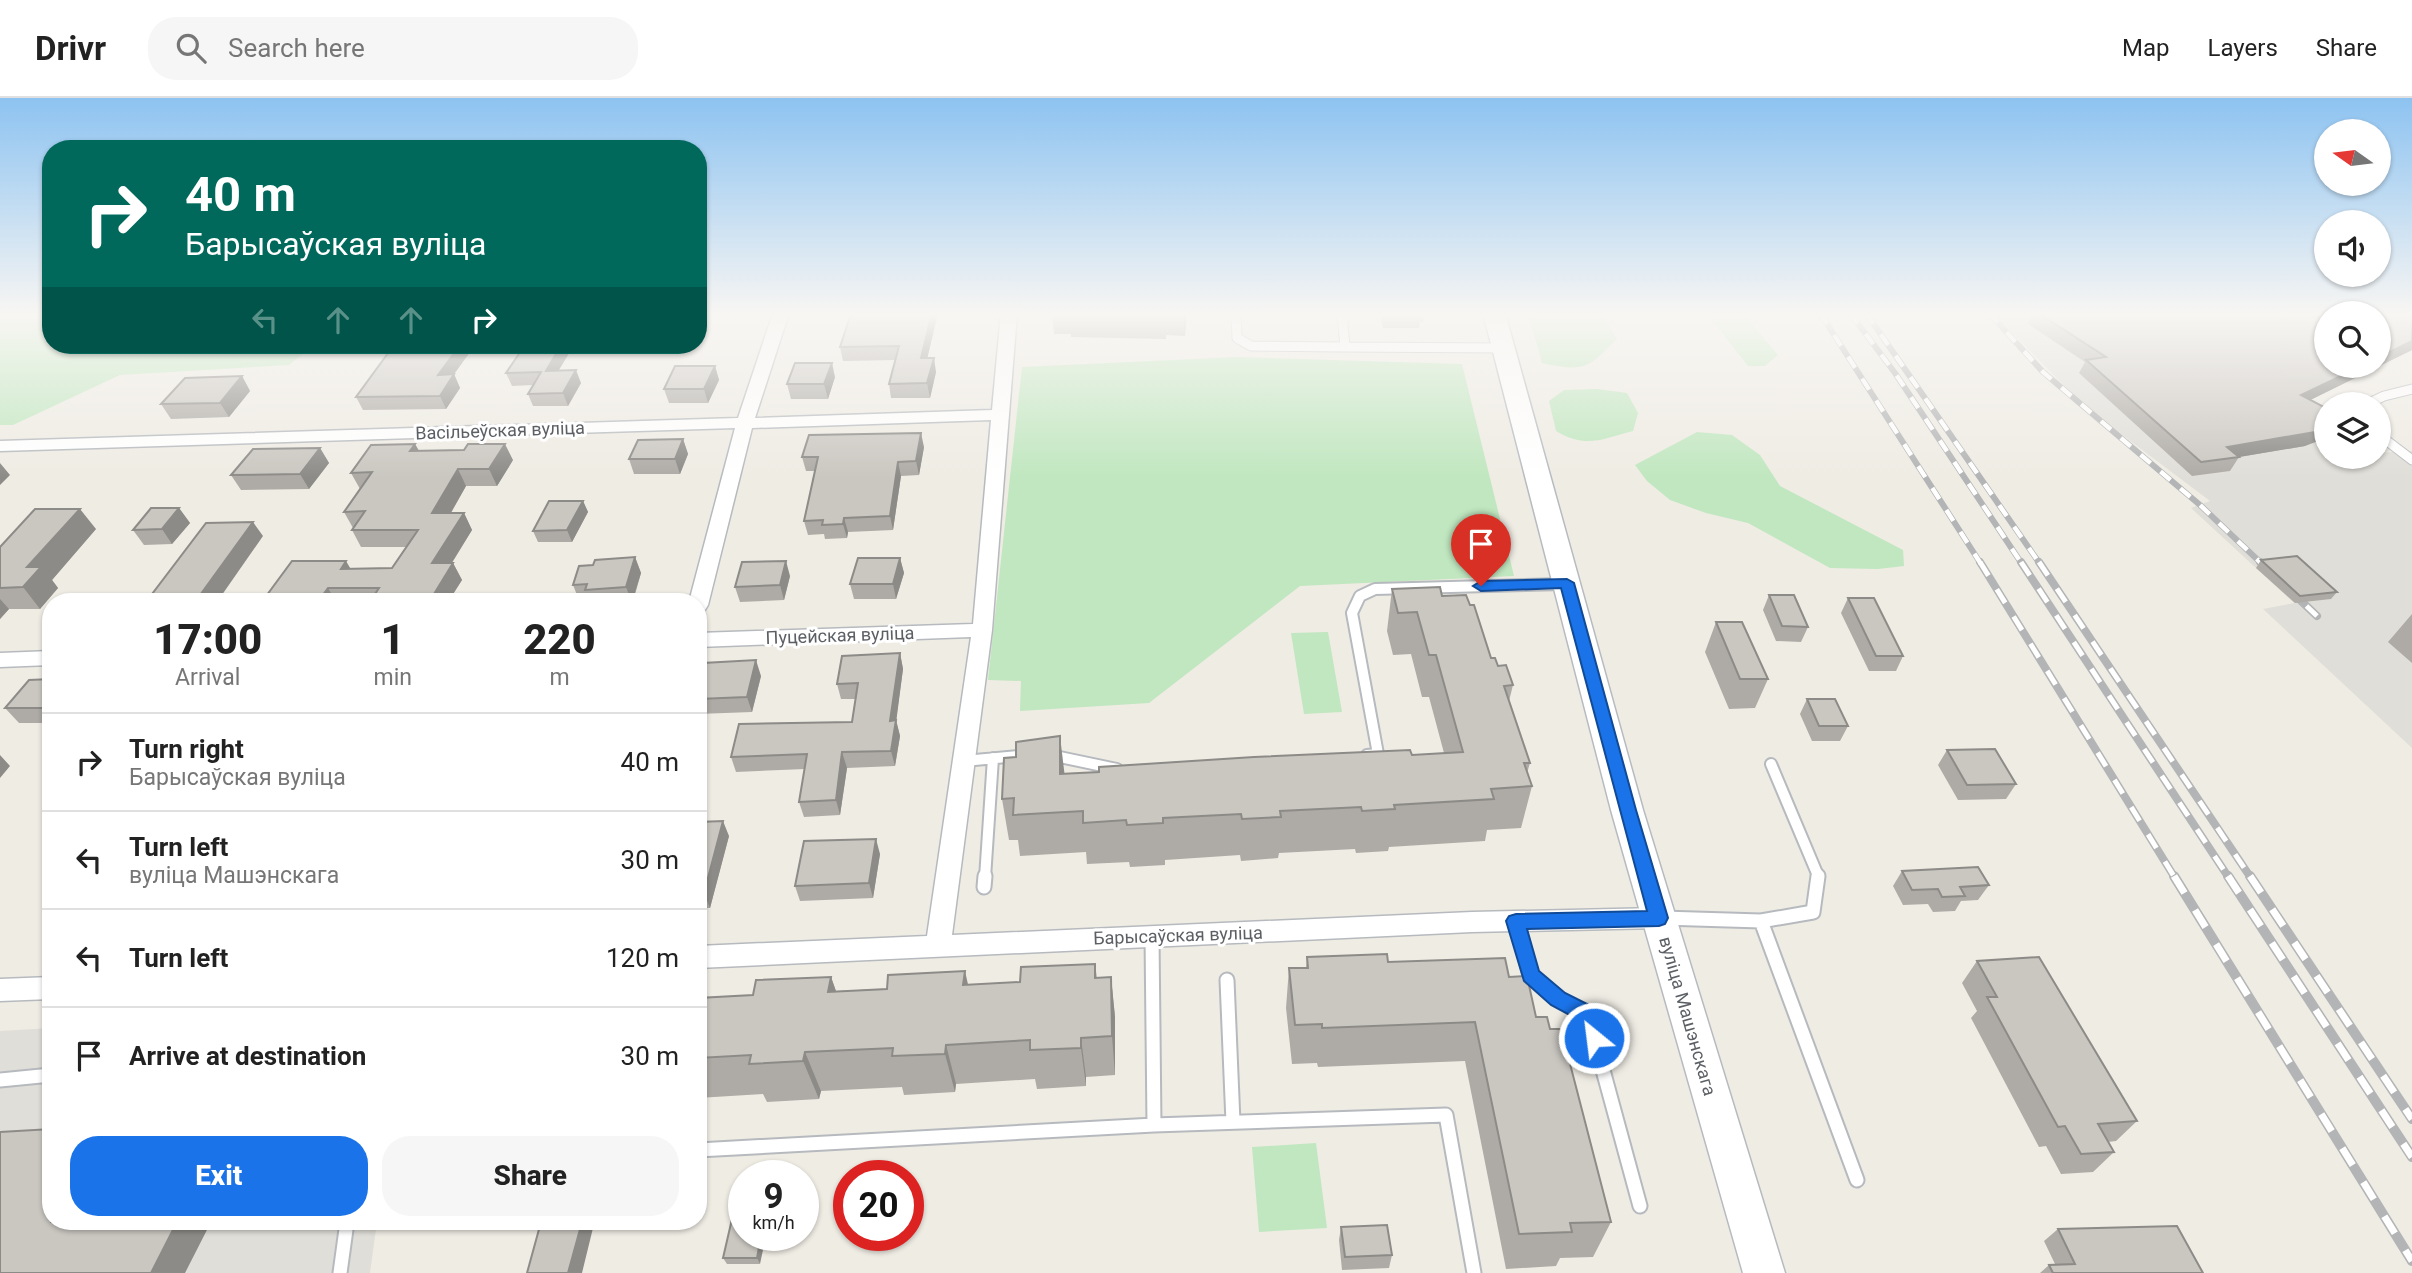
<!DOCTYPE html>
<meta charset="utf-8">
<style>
:root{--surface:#fff;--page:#f6f6f6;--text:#222;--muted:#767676;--line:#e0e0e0;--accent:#1a73e8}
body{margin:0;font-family:Roboto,sans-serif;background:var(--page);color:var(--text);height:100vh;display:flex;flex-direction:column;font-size:26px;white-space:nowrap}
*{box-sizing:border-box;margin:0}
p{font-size:23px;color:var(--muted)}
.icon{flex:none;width:38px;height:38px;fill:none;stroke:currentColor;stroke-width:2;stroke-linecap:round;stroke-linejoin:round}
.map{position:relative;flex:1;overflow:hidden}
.panel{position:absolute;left:42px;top:495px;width:665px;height:637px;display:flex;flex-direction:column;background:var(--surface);border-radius:28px;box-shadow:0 2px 5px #0004}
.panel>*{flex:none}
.hud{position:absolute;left:42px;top:42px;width:665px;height:214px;border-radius:28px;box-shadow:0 2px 5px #0004;background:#00695c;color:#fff;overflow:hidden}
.needle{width:46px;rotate:284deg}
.buttons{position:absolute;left:2314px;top:21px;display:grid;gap:14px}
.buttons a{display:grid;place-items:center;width:77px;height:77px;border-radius:50%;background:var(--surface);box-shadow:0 2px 5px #0004;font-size:35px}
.speed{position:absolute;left:728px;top:1062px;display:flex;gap:14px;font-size:35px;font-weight:700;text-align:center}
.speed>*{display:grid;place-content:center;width:91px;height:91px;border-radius:50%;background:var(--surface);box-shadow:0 2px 5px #0004;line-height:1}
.speed small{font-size:18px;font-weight:400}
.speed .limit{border:10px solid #d22;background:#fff;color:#111}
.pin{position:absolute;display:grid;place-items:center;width:60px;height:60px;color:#fff;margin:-72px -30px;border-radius:50% 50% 50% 0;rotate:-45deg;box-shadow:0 0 7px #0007}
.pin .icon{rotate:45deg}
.me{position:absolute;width:77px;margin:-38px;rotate:331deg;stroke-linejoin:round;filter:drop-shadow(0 0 5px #0008)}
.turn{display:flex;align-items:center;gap:24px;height:147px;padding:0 28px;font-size:32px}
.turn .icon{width:91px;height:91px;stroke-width:2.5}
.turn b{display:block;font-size:49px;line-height:60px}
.lanes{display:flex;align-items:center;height:66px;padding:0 28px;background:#0003;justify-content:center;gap:35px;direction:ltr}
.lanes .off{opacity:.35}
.eta{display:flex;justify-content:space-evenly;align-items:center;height:119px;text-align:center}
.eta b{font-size:42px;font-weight:800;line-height:49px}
.action{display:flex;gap:14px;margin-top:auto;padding:14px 28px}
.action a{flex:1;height:80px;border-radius:28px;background:var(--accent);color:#fff;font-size:28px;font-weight:800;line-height:80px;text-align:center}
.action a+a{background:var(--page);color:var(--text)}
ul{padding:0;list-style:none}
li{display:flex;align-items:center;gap:21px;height:98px;padding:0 28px;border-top:2px solid var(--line)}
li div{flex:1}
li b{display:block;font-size:26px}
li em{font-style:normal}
header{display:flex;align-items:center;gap:42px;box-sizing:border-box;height:98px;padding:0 35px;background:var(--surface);border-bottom:2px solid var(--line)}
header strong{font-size:33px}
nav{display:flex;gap:38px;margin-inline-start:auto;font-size:24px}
.search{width:490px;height:63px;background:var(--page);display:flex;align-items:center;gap:18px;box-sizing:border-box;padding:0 24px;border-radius:28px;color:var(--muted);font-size:26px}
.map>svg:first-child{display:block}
.industrial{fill:#e0ded8}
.green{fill:#c0e7bf}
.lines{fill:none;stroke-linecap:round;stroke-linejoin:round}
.service-far2-casing{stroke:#b6babe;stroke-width:11}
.service-far1-casing{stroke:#b6babe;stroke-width:14}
.service-casing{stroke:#b6babe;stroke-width:17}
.minor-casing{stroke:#b6babe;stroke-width:3}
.secondary-casing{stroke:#b7bbc0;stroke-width:3}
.service-far2{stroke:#fff;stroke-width:9}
.service-far1{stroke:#fff;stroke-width:10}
.service{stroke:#fff;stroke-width:13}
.minor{fill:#fff;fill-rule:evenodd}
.secondary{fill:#fff;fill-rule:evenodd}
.rail-far2-casing{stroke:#b3b4b5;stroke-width:6}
.rail-far1-casing{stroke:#b3b4b5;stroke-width:8}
.rail-casing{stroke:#b3b4b5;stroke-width:10}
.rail-far2{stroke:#fff;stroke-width:4.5;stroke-dasharray:13;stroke-linecap:butt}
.rail-far1{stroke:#fff;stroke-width:5;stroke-dasharray:16;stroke-linecap:butt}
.rail{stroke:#fff;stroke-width:7;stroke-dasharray:20;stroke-linecap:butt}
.wall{fill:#aeaba6}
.shaded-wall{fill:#8d8b87}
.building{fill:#cac7c1;stroke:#8d8b87;stroke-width:2}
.route{fill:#1a73e8;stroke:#114b97;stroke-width:2}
.labels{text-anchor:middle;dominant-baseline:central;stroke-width:6;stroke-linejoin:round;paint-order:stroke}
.street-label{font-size:18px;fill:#5c6065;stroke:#fff}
</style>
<header>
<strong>Drivr</strong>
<div class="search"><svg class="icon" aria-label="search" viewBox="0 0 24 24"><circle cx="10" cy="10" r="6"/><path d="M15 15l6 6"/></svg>Search here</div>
<nav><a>Map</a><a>Layers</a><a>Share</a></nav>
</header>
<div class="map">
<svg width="2412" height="1175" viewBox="0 0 2412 1175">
<rect width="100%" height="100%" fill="#efece4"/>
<path class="industrial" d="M1993 215H2112L2326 328V359H2378V355L2412 353V650L2263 511 2294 505 2191 410 2210 403 2084 308Z
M51 930V1124H377L370 1175H0V933Z"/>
<path class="green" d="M0 215H51V247H314L289 267 120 277 13 327H0Z
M1528 215H1601L1617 241C1587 271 1585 274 1542 265Z
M1706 215H1743L1778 257 1765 268H1748Z
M1236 259 1462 266 1514 478 1300 488 1149 605 1020 613 1021 583 988 582 1022 269Z
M1597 291 1627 295 1638 315 1633 333C1602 341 1586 351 1556 333L1549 303 1564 292Z
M1697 334 1732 337 1760 357 1780 388 1903 452 1904 468 1878 471 1830 470 1748 425 1706 415 1670 402 1647 383 1635 367Z
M1328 534 1342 614 1304 616 1291 535Z
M1316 1045 1327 1130 1259 1134 1252 1049Z"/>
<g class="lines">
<defs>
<path id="service-far2" d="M1236 215 1237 240 1251 248 1345 249
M1342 215 1345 249 1504 250
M2367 306 2384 298 2412 291
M2378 336 2412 362"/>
<path id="service-far1" d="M1050 657 1117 671
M1367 657 1378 656 1352 515 1360 498 1375 491 1564 486
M964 663 1028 657
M1771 666 1819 780
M985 780 993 660"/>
<path id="service" d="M984 789 985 778
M1662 820 1761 823 1857 1082
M1516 823 1530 877 1558 901 1588 917 1640 1108
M1761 823 1813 814 1818 778
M1227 882 1233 1024
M0 982 51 977
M1154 1027 1446 1017 1474 1175
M698 1052 1154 1027 1152 838
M340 1175 347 1124"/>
<path id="minor" d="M773 215H789L755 320 992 312 1001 215H1017L992 532 952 837 1472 814 1659 810 1668 813 1671 820 1668 827 1659 830 1472 834 698 870V848L927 838 971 539 698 549V535L973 526 991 322 752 330 708 507 705 512 698 513V504H689L735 330 0 353V343L738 320Z
M51 553V567L0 569V555Z
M51 879V901L0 903V881Z"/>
<path id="secondary" d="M1483 215H1505L1643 712 1785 1175H1743L1611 712Z"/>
</defs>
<use href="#service-far2" class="service-far2-casing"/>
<use href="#service-far1" class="service-far1-casing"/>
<use href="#service" class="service-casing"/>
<use href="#minor" class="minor-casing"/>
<use href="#secondary" class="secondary-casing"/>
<use href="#service-far2" class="service-far2"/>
<use href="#service-far1" class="service-far1"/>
<use href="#service" class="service"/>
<use href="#minor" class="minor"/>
<use href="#secondary" class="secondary"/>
<defs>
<path id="rail-far2" d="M1820 215 1981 466
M1850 215 1895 275 2022 466
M1866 215 2040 466
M1989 215 2043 274 2200 407 2262 466"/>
<path id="rail-far1" d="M1980 464 2175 780
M2021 464 2229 780
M2039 464 2251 780
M2260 464 2317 518"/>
<path id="rail" d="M2174 778 2412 1163
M2228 778 2412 1059
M2250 778 2412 1021"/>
</defs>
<use href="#rail-far2" class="rail-far2-casing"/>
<use href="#rail-far1" class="rail-far1-casing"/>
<use href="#rail" class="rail-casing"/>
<use href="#rail-far2" class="rail-far2"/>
<use href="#rail-far1" class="rail-far1"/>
<use href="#rail" class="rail"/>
</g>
<path class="wall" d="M698 215H738L737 218H698Z
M907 215H938L927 260 936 274 930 300H891L889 286 895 262 843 263 840 249Z
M1052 215H1186L1185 238 1166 237V241L1071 239V236H1054Z
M1380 215H1424L1423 224H1420L1419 230H1383Z
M2026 215H2307L2326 268 2378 215H2328H2412V252L2310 302 2305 348 2239 359 2230 373 2192 378 2079 275 2085 264 2028 226 2031 218Z
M394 247H475L454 276 460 290 446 311 363 312 356 299Z
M574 247 558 273 581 285 568 308H533L528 296 533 287 512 288 506 275Z
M715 268 719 282 708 305H669L664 291Z
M242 278 250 293 229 319 171 321 161 306Z
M835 279 828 301H791L787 286Z
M683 341 688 356 680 376H634L629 361Z
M415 346 419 353 513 362 497 388H466L451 415H464L472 432 452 465H453L462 482 448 504H265L264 501 351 471 392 470 407 449H361L352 432 353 430 344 414 360 391 351 375Z
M924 349 919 377 901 378 893 432 848 434 847 440 825 441 824 436 808 437 804 423 815 373H806L802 359Z
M320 350 329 365 309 391 241 392 231 377Z
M583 403 588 414 572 444H538L533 433Z
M179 410 190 425 172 446 144 447 133 432Z
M96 431 52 482 58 490 40 511H9L0 521V449Z
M635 459 641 475 633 504H590L589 502H579L573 487 593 467Z
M900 460 904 475 896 501H854L850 486Z
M2261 462 2337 494 2331 501 2295 505 2256 470Z
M790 478 784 502 740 504 735 489Z
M1392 491 1442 498 1513 587 1509 603 1530 665 1527 675 1532 688 1521 730 1487 732 1485 743 1389 749 1388 753 1356 755 1355 751 1279 755 1278 760 1241 763 1240 757 1165 762V767L1130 769 1129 764 1087 766 1086 754 1020 758 1018 742H1009L1002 701 1065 676 1444 655 1429 599H1422L1411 556 1393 557 1387 533Z
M1769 497 1808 529 1801 544 1776 543 1763 512Z
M1848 500 1903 558 1896 573H1869L1841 515Z
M2412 516V565L2388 544Z
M1716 524 1768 581 1755 610 1729 611 1705 554Z
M900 555 903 571 896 622 900 638 895 668 847 670 840 717 804 719 799 704 805 671 736 674 731 659 852 624 856 601H841L837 586Z
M761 578 752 614 698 616V581Z
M51 581V625H19L5 610Z
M1807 601 1848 628 1840 643H1812L1800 616Z
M1947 652 2016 686 2006 701 1958 702 1938 667Z
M698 724 729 738 710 810H698Z
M880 756 873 800 800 803 795 788Z
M1902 773 1989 787 1978 802 1961 803 1955 813 1933 814 1928 806 1903 807 1893 788Z
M1307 859 1388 864 1509 879 1536 919 1550 931 1611 1124 1593 1159 1560 1160 1556 1168 1506 1171 1465 963 1318 969 1317 965 1292 966 1286 910 1289 870H1306Z
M1977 863 2137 1023 2116 1043 2108 1044 2114 1054 2093 1074 2061 1076 2046 1048 2039 1049 1971 920 1977 913 1962 885Z
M1095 866 1097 880 1111 879 1115 919V977L1086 979V988L1037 991 1035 981 956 986 955 994 904 997 902 989 821 993 819 1001 767 1004 763 996 698 1000V887L705 900 753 897 831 879 836 893 968 887 1020 884Z
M744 1120 760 1166H727L723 1160Z
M1341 1129 1392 1157 1389 1170 1342 1172 1339 1142Z
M2058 1131 2203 1175H2040L2049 1167 2055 1166 2044 1143Z"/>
<path class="shaded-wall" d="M932 215H938L924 274 921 260Z
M1184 215H1186V219L1185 238Z
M2412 243V252L2292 311 2301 297 2362 268H2378V260Z
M460 247H475L444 290 438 277Z
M561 247H574L551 285 546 273Z
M934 260 936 274 930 300 927 285Z
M832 265 835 279 828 301 824 286Z
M715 268 719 282 708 305 704 291Z
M576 272 581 285 568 308 563 295Z
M454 276 460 290 446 311 440 298Z
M242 278 250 293 229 319 220 305Z
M2326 330V340L2305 348 2239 359 2227 349Z
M921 335 924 349 919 377 916 363Z
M683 341 688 356 680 376 675 361Z
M415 346 424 362 410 353Z
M505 346 513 362 497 388 489 371Z
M320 350 329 365 309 391 300 376Z
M898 364 901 378 893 432 890 418Z
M0 365 10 377 0 387Z
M458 371 466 388 441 432 432 415Z
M583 403 588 414 572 444 567 432Z
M179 410 190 425 172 446 162 431Z
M80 411 96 431 52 482 58 490 40 511 23 489 27 469Z
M464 415 472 432 441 482 432 465Z
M844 420 848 434 847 440 843 426Z
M253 424 263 438 217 504H195Z
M635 459 641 475 632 504 626 489Z
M900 460 904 475 896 501 893 486Z
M346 463 356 480 341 471Z
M786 463 790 478 784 502 780 487Z
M453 465 462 482 448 504H438L434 496Z
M328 490 336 504H322L320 501Z
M0 501 9 511 0 521Z
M900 555 903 571 896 625V622L900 638 895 668 891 653 890 623Z
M756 562 761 578 752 614 747 599Z
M1060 638 1065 680 1060 676Z
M842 654 847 670 840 717 836 702Z
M0 657 10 668 0 680Z
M723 723 729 738 710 810 704 795Z
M876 741 880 756 873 800 869 785Z
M965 873 974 913 963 887Z
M831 879 845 919 828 894Z
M1111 879 1115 919V977L1112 938Z
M698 887 717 926 698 909Z
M1081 940 1086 979V988L1081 950Z
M946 947 956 986 955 994 945 956Z
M805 954 821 993 819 1001 803 963Z
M177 1124H211L185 1175H151Z
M582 1124H588L593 1130 582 1175H568Z
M761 1138H766L760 1166 757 1160Z"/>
<path class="building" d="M907 215H932L921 260H934L927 285 889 286 899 248 840 249 851 216Z
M2038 215H2307L2326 222V268H2362L2301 297 2326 310V330L2315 334 2227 349 2239 359 2201 364 2086 262 2106 259Z
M2346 215H2412V243L2378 260V215Z
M394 247H460L438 277 454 276 440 298 356 299Z
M525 247H561L546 273 576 272 563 295 528 296 541 274 506 275Z
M795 265H832L824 286H787Z
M675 268H715L704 291H664Z
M242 278 220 305 161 306 185 280Z
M921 335 916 363 898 364 890 418 844 420 843 426 822 427 823 422 804 423 818 359H802L809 337Z
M683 341 675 361H629L638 342Z
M415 346 410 353 464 352 468 346H505L489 371H458L432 415H464L432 465H453L434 496H375L379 490H328L320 501H264L292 463H346L341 471 392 470 418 432H352L365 413 344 414 372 374 351 375 371 347Z
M320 350 300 376 231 377 253 351Z
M549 403H583L567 432 533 433Z
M151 410H179L162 431 133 432Z
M35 411H80L27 469H41L23 489 0 490V449Z
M253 424 195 504H146L206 425Z
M2297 458 2337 494 2300 498 2261 462Z
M635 459 626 489 585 492 587 486 573 487 579 468 593 467 595 462Z
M858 460H900L893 486H850Z
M786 463 780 487 735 489 742 464Z
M1440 489 1442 498 1466 497 1470 507H1474L1491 560H1495L1498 568 1506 567 1513 587 1504 588 1530 665H1524L1532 688 1491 691 1494 701 1394 707 1395 711 1362 713 1361 709 1280 713 1281 719 1242 721 1241 716 1163 720V725L1127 727 1126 722 1083 725V713L1013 717 1014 700 1002 701 1004 660 1016 659V644L1060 638V676L1099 674V669L1254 659 1410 652 1412 657 1463 654 1436 557H1429L1417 514 1398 515 1392 491Z
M1769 497H1794L1808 529 1782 528Z
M1848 500H1874L1903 558H1876Z
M1716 524H1742L1768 581H1740Z
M900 555 890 623 896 622 891 653 842 654 836 702 799 704 807 656 731 659 739 626 852 624 858 585 837 586 842 558Z
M756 562 747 599 698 601V581L703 565Z
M51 581V607L48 610H5L29 582Z
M1807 601H1835L1848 628H1819Z
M1995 651 2016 686 1967 687 1947 652Z
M723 723 704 795H698V724Z
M876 741 869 785 795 788 804 743Z
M1978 769 1989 787 1960 789 1965 798 1942 799 1938 791 1912 792 1902 773Z
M1387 856 1388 864 1505 860 1509 879 1527 878 1536 919H1547L1550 931H1561L1611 1124 1570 1125 1572 1134 1519 1136 1475 924 1322 930V926L1295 927 1289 870H1308L1307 859Z
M2039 859 2137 1023 2098 1026 2114 1054 2081 1056 2065 1028 2058 1029 1987 899H1997L1977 863Z
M1095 866V880L1111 879 1112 938 1081 940V950L1030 952V942L946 947 945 956 892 958 893 950 805 954 803 963 749 966 751 957 698 960V900L753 897 756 882 831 879 828 894 887 891 888 877 965 873 963 887 1020 884 1021 869Z
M51 1031V1124H177L151 1175H0V1034Z
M744 1120V1138H761L757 1160H723L732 1121Z
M541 1124H582L568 1175H527Z
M1387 1127 1392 1157 1345 1159 1341 1129Z
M2177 1128 2203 1175H2053L2049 1167 2075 1166 2058 1131Z"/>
<linearGradient id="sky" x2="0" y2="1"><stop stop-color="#8dc3f1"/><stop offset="0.57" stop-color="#f8f6f3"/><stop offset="1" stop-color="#f8f6f3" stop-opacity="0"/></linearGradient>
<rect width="2412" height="380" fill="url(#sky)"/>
<path class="route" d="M1567 481 1574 485 1636 712 1668 820 1665 826 1659 828 1527 831 1539 873 1565 895 1595 910 1604 940 1601 947 1594 949 1587 947 1579 922 1551 907 1524 883 1506 823 1509 818 1516 816 1647 813 1561 490 1481 493 1473 488 1481 483Z"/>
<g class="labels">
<g class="street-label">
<text transform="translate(500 332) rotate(-2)">Васільеўская вуліца</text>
<text transform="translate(840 537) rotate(-2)">Пуцейская вуліца</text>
<text transform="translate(1178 837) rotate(-2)">Барысаўская вуліца</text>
<text transform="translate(1688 918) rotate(74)">вуліца Машэнскага</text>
</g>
</g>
</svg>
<div class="buttons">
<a><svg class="needle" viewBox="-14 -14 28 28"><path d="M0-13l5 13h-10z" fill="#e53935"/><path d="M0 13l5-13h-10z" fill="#767676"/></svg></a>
<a><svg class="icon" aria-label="sound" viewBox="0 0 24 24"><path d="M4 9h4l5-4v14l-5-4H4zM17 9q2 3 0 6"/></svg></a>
<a><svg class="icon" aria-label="search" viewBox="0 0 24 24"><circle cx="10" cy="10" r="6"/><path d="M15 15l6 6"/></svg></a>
<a><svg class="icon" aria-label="layers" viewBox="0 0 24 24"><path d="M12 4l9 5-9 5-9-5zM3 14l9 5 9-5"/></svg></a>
</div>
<div class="speed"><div>9<small>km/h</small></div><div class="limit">20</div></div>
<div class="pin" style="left:1481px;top:488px;background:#d93025"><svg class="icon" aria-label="arrive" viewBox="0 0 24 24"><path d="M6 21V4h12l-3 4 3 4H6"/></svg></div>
<svg class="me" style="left:1594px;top:940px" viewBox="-20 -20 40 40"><circle r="17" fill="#1a73e8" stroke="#fff" stroke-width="3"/><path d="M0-11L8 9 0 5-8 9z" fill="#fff"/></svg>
<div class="hud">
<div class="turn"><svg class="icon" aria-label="right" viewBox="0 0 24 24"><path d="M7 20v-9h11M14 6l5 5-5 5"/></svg><div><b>40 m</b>Барысаўская вуліца</div></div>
<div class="lanes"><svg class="icon off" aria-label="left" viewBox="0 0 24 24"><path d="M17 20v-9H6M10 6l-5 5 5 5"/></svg><svg class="icon off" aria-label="ahead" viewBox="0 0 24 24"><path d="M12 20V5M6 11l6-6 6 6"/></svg><svg class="icon off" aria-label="ahead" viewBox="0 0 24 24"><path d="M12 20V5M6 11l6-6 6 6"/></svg><svg class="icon" aria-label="right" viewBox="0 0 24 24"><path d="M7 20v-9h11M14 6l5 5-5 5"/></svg></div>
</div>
<section class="panel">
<div class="eta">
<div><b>17:00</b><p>Arrival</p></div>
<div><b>1</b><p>min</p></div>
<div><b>220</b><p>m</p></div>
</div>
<ul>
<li><svg class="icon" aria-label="right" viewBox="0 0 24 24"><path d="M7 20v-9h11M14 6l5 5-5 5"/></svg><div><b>Turn right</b><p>Барысаўская вуліца</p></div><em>40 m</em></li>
<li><svg class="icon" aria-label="left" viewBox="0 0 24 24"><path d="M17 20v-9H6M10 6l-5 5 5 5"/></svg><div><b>Turn left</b><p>вуліца Машэнскага</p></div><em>30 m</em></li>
<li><svg class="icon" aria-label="left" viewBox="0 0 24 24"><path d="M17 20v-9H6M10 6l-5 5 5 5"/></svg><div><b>Turn left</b></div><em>120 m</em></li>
<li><svg class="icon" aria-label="arrive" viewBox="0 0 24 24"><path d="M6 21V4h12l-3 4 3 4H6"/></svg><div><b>Arrive at destination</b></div><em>30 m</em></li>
</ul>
<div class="action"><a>Exit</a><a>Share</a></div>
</section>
</div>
